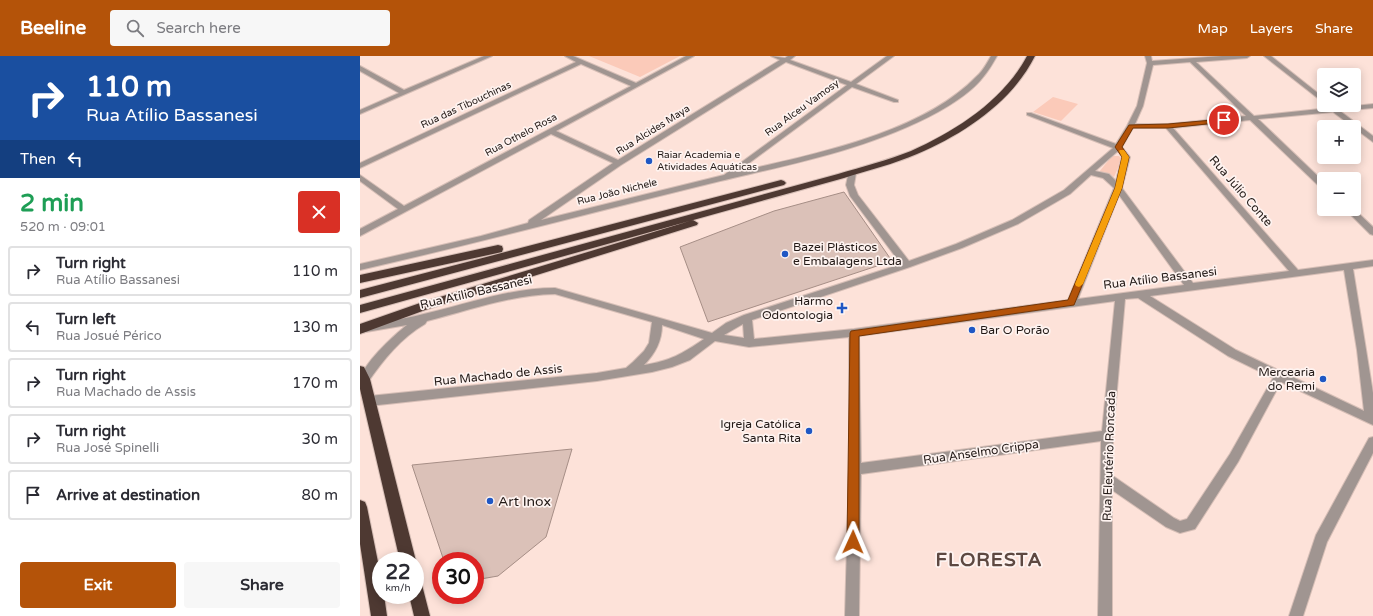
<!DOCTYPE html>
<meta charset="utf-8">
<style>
:root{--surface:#fff;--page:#f7f7f7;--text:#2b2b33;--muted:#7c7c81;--line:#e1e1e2;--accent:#b45309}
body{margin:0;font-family:"Varela Round",sans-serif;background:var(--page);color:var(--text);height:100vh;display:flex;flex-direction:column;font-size:15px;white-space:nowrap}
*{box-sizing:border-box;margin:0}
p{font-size:13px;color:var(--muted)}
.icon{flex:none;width:22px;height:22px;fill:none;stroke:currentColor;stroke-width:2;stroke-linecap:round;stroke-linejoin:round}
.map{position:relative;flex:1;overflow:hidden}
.details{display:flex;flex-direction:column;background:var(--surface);width:360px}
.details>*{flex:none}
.hud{background:#1a4fa0;color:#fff;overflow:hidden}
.buttons{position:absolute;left:957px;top:12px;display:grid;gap:8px}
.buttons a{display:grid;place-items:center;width:44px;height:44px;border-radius:4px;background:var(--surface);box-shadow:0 2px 10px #0003;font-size:20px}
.speed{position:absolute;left:12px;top:496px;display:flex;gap:8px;font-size:20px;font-weight:700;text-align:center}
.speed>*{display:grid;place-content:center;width:52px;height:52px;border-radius:50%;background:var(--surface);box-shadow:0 2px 10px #0003;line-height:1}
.speed small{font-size:10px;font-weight:400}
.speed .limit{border:6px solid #d22;background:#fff;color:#111}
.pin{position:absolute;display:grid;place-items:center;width:34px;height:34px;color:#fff;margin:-17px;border:2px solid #fff;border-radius:50%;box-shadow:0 1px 4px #0007}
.me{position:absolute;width:44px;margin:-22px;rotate:1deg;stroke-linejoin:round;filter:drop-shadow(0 0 3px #0008)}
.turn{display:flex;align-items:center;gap:14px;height:84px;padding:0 20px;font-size:18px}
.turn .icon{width:52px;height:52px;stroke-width:2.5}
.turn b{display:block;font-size:28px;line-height:34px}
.then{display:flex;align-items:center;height:38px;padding:0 20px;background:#0003;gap:8px;font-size:15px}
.round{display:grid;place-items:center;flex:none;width:42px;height:42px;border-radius:4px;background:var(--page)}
.head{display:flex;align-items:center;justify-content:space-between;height:68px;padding:0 20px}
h1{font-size:24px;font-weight:700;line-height:30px;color:#1e9e55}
.action{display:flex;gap:8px;margin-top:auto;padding:8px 20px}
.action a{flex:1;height:46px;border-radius:4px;background:var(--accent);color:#fff;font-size:16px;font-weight:700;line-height:46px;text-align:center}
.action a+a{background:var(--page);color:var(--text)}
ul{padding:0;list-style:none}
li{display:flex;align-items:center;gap:12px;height:50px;margin:0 8px 6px;padding:0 12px;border:2px solid var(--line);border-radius:4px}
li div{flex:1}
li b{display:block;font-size:15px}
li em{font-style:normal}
header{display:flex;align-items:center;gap:24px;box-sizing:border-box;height:56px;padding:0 20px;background:var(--accent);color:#fff}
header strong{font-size:19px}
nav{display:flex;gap:22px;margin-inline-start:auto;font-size:14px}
.search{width:280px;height:36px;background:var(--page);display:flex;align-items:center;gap:10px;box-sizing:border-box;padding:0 14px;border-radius:4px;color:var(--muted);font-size:15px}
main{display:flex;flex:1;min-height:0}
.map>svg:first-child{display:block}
.green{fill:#fbcab9}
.building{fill:#dbc1b8;stroke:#a68e86}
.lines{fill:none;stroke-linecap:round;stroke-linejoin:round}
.minor-casing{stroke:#d6beb6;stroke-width:2}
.highway-casing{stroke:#d6beb6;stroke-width:2}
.minor{fill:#a09591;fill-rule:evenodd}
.highway{fill:#4e3932;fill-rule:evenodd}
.route{fill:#b45309;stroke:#753606}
.slow{fill:#f59e0b}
.poi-dot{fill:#1f57c4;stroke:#fef3f0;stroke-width:1.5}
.labels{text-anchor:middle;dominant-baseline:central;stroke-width:3.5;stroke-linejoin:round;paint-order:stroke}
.far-street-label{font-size:10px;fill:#221916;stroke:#fef3f0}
.far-poi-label{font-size:10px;fill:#221916;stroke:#fef3f0;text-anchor:start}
.street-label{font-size:12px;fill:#221916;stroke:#fef3f0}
.poi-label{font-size:12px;fill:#221916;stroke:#fef3f0;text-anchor:end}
.near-poi-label{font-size:14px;fill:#221916;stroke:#fef3f0;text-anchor:start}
.near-district-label{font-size:19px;font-weight:bold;letter-spacing:1px;fill:#5d4841;stroke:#fef3f0}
</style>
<header>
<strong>Beeline</strong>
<div class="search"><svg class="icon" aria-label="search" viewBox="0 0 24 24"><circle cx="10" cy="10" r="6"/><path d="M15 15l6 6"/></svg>Search here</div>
<nav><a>Map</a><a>Layers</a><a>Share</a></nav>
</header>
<main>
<section class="details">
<div class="hud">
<div class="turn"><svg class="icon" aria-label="right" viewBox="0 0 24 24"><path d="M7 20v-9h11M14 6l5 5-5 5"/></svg><div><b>110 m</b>Rua Atílio Bassanesi</div></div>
<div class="then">Then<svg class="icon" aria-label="left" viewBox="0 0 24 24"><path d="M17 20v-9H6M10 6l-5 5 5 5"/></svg></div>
</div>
<div class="head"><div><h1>2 min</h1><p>520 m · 09:01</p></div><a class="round" style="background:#d93025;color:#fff"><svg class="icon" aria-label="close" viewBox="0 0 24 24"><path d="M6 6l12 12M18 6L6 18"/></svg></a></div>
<ul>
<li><svg class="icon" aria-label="right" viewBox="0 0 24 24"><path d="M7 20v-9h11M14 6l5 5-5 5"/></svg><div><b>Turn right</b><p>Rua Atílio Bassanesi</p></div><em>110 m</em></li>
<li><svg class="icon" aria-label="left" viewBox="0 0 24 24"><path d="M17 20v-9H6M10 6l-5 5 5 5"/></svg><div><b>Turn left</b><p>Rua Josué Périco</p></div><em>130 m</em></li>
<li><svg class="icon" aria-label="right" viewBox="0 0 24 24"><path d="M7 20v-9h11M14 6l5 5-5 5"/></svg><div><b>Turn right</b><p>Rua Machado de Assis</p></div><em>170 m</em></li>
<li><svg class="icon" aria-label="right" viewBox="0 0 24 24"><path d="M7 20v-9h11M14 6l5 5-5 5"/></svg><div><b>Turn right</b><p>Rua José Spinelli</p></div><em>30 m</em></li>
<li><svg class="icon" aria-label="arrive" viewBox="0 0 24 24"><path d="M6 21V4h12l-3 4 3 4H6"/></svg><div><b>Arrive at destination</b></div><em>80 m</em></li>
</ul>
<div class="action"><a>Exit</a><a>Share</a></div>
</section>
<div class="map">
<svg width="1013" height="560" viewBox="0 0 1013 560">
<rect width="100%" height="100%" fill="#fde2d9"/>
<path class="green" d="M229 0H320L280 21Z
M693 41 718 48 701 65 673 56Z
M752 100H759L762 103 754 121 750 118 739 116Z"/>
<path class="building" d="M484 136 532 205 348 266 320 191 414 155Z
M212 393 186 481 138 520 115 524V505H84L52 409Z"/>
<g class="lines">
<defs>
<path id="minor" d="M124 0H132L0 58V54L39 37 0 15V10L44 34Z
M205 0H213L276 27 326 0H334L196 75 258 104 420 4 411 0 425 2 428 0H435L430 4 491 26 527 0H534L496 28 538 44V46H534L492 31 377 116C454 98 561 78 617 20 623 15 627 7 631 0H637C633 7 629 14 624 20 613 35 594 47 578 56 505 96 420 110 340 130 226 158 114 188 0 214V208L121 180 168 167 169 164 253 107 191 78 0 180V173L38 153 0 125V119L44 150 271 30 221 8 0 112V107L216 6ZM426 6 487 29 364 119 181 164 261 109Z
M785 0H791L792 5 862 0H890L887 2 836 6 894 60 969 52 972 50 976 52 1013 48V52L980 55 1013 80V86L973 56 898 63 964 126V132H961L890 64 813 72 938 214 1013 204V210L993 213 1013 337V369L921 326 878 406 835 473 820 477 806 471 752 434V560H738L741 385 501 418 499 560H485L489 413V281L389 291 355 285 330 304 312 311 292 316 237 325 9 350 5 348 4 345 5 342 9 340 237 317 266 312 273 306 284 295 289 287 292 266 195 238C150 239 110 254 67 265L65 268C41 282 24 303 8 326L4 327 0 326C0 310 34 279 47 269L0 277V269C24 266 49 262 72 256 113 246 152 232 195 232L352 277 366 267 384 259 541 208 490 140 486 129 489 115H495L496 117 494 129 498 139 549 205 596 188 652 164 704 134 753 92 667 59V57H671L756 88 767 70 777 50 787 7ZM830 6 886 60 808 68H775L783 50 793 9ZM773 72H806L929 215 833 227 762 132 770 101 762 91ZM758 95 762 101 756 125 749 118 735 115ZM731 119 743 122 754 132 708 244 494 273 394 283 392 264 550 211 602 192 658 168 710 138ZM759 139 824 229 718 243ZM984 214 997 294 1004 355 876 294 790 240ZM778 242 868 300 913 322 870 398 827 463 820 465 814 462 753 420V379L765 243ZM755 245 742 375 501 407 499 280ZM383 268 384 282 364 279ZM302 269 344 283C322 298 310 305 284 309 295 298 302 285 302 269Z
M904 0H911L964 42V47Z
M985 153H994L1013 171V179L1010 178Z
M1013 381V397L967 486 943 560H929L956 479 1009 382Z"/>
<path id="highway" d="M667 0H675C652 46 604 78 557 98 534 108 509 114 484 122L0 257V249L478 118C502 111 528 104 551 95 596 75 644 44 667 0Z
M421 124 424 125 426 127 424 129 0 242V234Z
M333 164 338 167 337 169 68 253 0 278V268L60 247Z
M138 189 142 190 143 193 142 196 0 227V219Z
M0 310 4 311 10 323 56 505 55 507V505H40L0 333Z
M0 444 5 446 7 451 21 521V539H24L27 560H11L0 488Z
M55 523 61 525 70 560H54L49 539H55Z"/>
</defs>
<use href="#minor" class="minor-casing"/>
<use href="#highway" class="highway-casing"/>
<use href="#minor" class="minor"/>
<use href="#highway" class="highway"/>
</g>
<path class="route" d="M864 63 867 64 866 66 808 72H773L762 91 769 101 762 132 714 249 499 280V486L497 491 493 492 489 491 487 486 490 277 491 275 708 244 755 132 762 101 755 91 769 69 808 68Z"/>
<path class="slow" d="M760 94H764L769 101 762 132 723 228 719 231 716 230 715 228 755 132 762 101 759 95Z"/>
<g class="poi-dot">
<circle cx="289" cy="105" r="4"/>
<circle cx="425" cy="198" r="4"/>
<path d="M480 246h4v4h4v4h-4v4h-4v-4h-4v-4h4z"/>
<circle cx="612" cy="274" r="4"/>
<circle cx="963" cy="323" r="4"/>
<circle cx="449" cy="375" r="4"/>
<circle cx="130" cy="445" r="4"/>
</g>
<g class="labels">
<g class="far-street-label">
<text transform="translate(106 49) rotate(-25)">Rua das Tibouchinas</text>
<text transform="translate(442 52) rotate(-36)">Rua Alceu Vamosy</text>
<text transform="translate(293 74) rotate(-32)">Rua Alcides Maya</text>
<text transform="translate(161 79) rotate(-28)">Rua Othelo Rosa</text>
<text transform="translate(257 136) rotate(-14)">Rua João Nichele</text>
</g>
<g class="far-poi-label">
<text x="297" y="99">Raiar Academia e<tspan x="297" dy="12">Atividades Aquáticas</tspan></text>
</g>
<g class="street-label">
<text transform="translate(881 135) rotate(49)">Rua Júlio Conte</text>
<text transform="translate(800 222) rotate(-7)">Rua Atílio Bassanesi</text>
<text transform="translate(116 236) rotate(-13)">Rua Atílio Bassanesi</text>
<text transform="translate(138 319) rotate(-6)">Rua Machado de Assis</text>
<text transform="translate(621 396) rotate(-8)">Rua Anselmo Crippa</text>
<text transform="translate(749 400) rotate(-88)">Rua Eleutério Roncada</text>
</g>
<g class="poi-label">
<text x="433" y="191" text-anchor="start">Bazei Plásticos<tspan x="433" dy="14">e Embalagens Ltda</tspan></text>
<text x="473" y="245">Harmo<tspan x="473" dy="14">Odontologia</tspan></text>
<text x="620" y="274" text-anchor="start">Bar O Porão</text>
<text x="955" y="316">Mercearia<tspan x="955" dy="14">do Remi</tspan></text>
<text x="441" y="368">Igreja Católica<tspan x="441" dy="14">Santa Rita</tspan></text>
</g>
<g class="near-poi-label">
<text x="138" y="445">Art Inox</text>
</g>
<g class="near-district-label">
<text x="629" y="504">FLORESTA</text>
</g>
</g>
</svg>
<div class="buttons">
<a><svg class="icon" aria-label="layers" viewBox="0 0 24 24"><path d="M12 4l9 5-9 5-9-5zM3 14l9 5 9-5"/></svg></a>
<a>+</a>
<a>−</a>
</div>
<div class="speed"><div>22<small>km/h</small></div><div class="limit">30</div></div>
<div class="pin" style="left:864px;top:64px;background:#d93025"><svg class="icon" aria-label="arrive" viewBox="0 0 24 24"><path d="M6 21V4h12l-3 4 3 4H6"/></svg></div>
<svg class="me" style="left:493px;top:486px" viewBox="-20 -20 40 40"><path d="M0-17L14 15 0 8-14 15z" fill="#b45309" stroke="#fff" stroke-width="4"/></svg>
</div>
</main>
